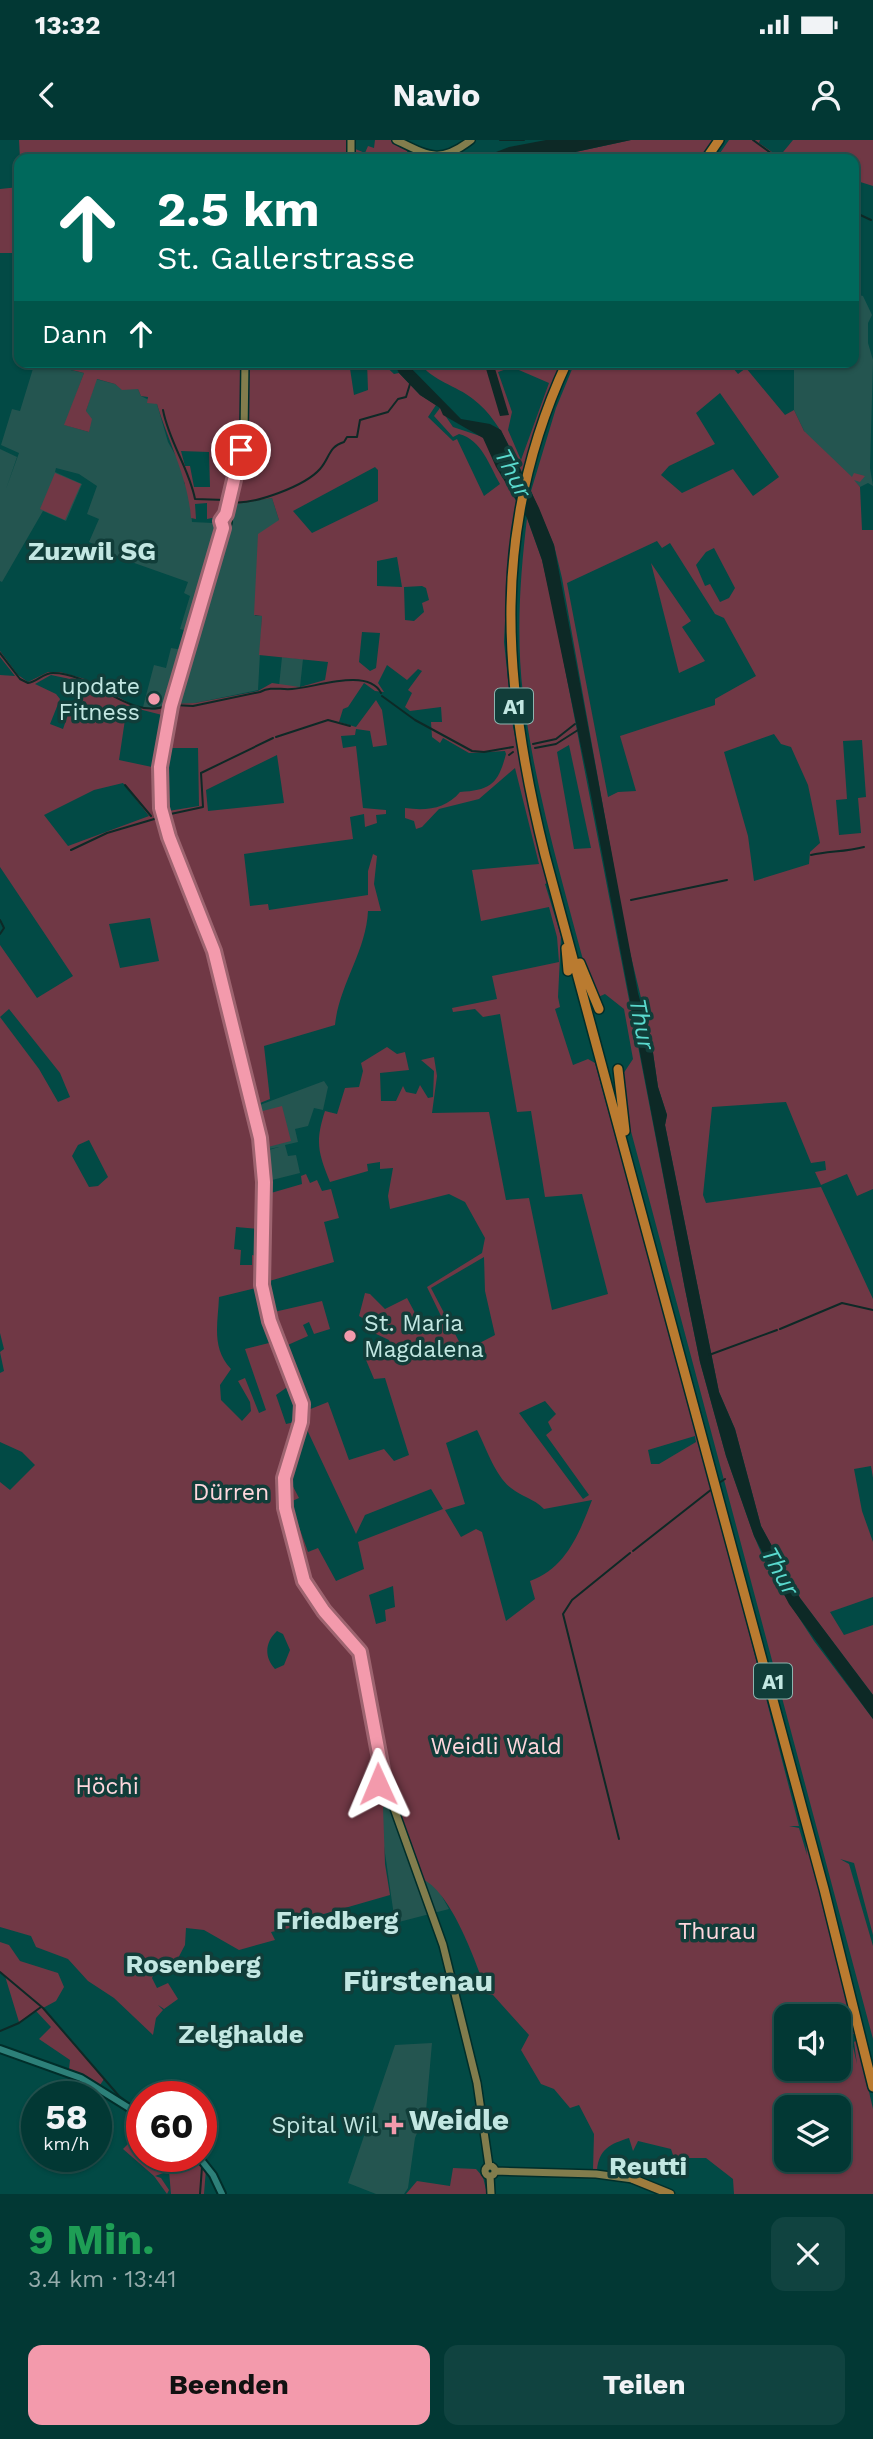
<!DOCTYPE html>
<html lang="de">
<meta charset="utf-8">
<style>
:root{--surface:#023834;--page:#104340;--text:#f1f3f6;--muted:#96acac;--line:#23524f;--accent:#f39aac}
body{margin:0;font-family:"Work Sans",sans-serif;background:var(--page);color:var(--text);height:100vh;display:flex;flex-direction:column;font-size:26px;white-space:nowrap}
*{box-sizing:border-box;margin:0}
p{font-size:23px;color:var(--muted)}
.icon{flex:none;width:38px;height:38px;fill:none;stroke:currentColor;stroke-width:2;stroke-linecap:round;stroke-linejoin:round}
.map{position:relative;height:2054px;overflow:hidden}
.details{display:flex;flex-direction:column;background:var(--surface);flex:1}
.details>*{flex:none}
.top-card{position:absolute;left:14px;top:14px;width:845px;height:214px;border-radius:14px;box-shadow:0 2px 5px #0004,0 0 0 2px var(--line);background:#00695c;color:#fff;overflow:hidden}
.controls{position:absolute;left:774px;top:1864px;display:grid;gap:14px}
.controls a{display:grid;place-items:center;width:77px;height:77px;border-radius:14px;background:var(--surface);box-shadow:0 2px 5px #0004,0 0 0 2px var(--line);font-size:35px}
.speed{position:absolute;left:21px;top:1941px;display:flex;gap:14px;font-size:35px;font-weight:700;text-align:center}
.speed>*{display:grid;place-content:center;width:91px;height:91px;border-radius:50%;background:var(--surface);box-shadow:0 2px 5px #0004,0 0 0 2px var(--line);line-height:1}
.speed small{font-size:18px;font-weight:400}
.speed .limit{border:10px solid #d22;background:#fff;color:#111}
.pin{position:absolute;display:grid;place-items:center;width:60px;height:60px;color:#fff;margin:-30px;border:4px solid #fff;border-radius:50%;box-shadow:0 2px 7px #0007}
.me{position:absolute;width:77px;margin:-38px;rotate:359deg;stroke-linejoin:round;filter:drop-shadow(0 0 5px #0008)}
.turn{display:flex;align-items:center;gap:24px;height:147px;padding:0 28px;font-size:32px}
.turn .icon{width:91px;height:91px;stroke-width:2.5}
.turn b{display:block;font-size:49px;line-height:60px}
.then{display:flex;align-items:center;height:66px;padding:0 28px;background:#0003;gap:14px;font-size:26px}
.round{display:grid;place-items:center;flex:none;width:74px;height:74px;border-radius:14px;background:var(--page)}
.overview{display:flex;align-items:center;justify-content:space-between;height:119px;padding:0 28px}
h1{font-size:42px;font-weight:700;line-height:52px;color:#1e9e55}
.action{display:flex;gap:14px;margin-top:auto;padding:14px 28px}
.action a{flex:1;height:80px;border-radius:14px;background:var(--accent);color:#111;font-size:28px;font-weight:700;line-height:80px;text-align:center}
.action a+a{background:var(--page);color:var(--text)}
.status{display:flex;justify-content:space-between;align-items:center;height:49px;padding:0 35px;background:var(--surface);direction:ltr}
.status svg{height:19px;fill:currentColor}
header{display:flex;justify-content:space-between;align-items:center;height:91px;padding:0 28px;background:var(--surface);font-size:32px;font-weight:700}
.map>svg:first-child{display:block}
.built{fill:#245550}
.green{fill:#703845;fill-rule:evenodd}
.water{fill:#0d2926}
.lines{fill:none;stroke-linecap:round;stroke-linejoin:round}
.stream{stroke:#0d2926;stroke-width:2}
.secondary-casing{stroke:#002e2a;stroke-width:10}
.primary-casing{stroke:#002e2a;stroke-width:10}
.trunk-casing{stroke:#002e2a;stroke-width:11}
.motorway-casing{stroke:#002e2a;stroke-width:12}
.secondary{stroke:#2d8079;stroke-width:6}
.primary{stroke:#827d4d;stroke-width:7}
.trunk{stroke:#9e7c3e;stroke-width:8}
.motorway{stroke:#ba7b30;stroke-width:9}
.route-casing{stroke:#9e6470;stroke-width:18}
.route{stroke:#f39aac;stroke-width:12}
.poi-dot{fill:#f39aac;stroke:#113d39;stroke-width:2.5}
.labels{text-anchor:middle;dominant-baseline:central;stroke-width:7;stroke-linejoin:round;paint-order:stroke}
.shield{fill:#113d39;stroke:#8db4af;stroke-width:2}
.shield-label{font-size:21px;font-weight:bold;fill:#c2e7e2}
.poi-label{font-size:23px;fill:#c2e7e2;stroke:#113d39;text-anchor:end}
.park-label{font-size:23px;fill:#ffd7dd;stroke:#113d39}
.water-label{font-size:24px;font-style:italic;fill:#5adace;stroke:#113d39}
.quarter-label{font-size:26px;font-weight:bold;fill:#c2e7e2;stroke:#113d39}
.district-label{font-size:30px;font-weight:bold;fill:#c2e7e2;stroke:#113d39}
</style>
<div class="status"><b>13:32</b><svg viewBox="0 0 49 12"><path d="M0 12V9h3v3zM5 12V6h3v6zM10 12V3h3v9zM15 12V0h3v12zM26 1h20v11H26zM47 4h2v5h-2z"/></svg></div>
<header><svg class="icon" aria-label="back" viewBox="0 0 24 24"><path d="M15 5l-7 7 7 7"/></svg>Navio<svg class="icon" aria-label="person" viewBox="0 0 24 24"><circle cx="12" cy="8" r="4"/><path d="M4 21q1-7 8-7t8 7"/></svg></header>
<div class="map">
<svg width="873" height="2054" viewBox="0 0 873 2054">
<rect width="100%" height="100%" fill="#024a45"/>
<path class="built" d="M859 155 863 156 872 175 868 183V203L873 220 870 328 873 346 868 343 860 347 805 293 794 270V222H854V157Z
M35 222 84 233 65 285 89 292 86 271 96 239 115 244 122 249H138L141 256 157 264 168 302 184 330V343L189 350 192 382 213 383 225 390 231 387V365L272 358 279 380 255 476H262L258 550 195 563 173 564 187 516 183 511 169 564 154 570 143 567 154 525 166 528 171 508 183 510 187 491 180 489 190 456 184 453 188 442 123 419 89 402 99 379 87 374 97 346 79 334 56 328 55 332 82 344 66 381 43 371 2 442 0 441V309L17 317 6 349 19 313 1 305 12 269 20 271Z
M282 517 303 519 300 547 279 546Z
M324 941 328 947 323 970 314 968 308 986 295 989 298 1002 285 1005 288 1016 296 1015 300 1033 264 1042 262 1012 279 1007 264 1010 257 966Z
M389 1665 436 1746 449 1769 395 1783 383 1699V1667Z
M432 1903 426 1971 415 1998 408 2048 404 2054H376L348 2043 395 1905Z"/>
<path class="green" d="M19 0H353V8L365 13 368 6 374 8 375 0H396L408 6 406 19H20Z
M631 0H714L701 19H543Z
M729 0H760L759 3 779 17 793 0H873V46L854 40V19H716Z
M19 47V109H15V113H0V49Z
M39 222H349L354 255 368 250 367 222H381L394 234 399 233 420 255 436 265 428 277 453 301 457 299 484 356 500 344C489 325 482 300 459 294L453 297 434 276 440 268 453 287 483 297 516 361 507 438 504 502 513 587 548 743 545 744 561 796 558 857 560 867 555 869 573 925 588 919 595 923 699 1299 799 1686H789L799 1688 807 1715 804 1690 855 1894H851L849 1889 857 1924 854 1902 857 1900 873 1969V2054H734L733 2039 706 2018H674L671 2009 638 2001 633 2011 629 1998C610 2004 599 2009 597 2030H593L594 1994 579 1965 570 1968 554 1949 541 1944 521 1910 529 1895 493 1855 487 1854C477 1824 452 1754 424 1740L389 1665 383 1667 385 1724 390 1755 324 1774 304 1785 271 1792 275 1800 239 1810 204 1790 186 1788 185 1805 175 1824 161 1822 152 1838 157 1848 168 1843 178 1859 164 1869 158 1865 163 1870 156 1878 153 1895 114 1858 88 1841 68 1819 36 1807 31 1796 0 1787V1342L10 1350 35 1325 22 1312 0 1302V1233L4 1231 0 1212 4 1209 0 1193V805L37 858 73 836 0 727V535L15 536 0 517V511L18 535 28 542 48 532H60L85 539 133 565 154 570 166 564 195 563 258 551 272 543 300 547 325 540 328 522 259 515 262 476 254 475 258 394 279 380 272 358 231 365 222 376 207 379V363L195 364 196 379 191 378C188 337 169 304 157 264L147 263 148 257 141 256 138 249 122 250 115 244 97 239 86 271 92 279 89 292 64 285 84 233ZM181 311 209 312 210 347H194L190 326H185ZM375 327 378 330V361L312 393 293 371ZM397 417 402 447 377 446V421ZM422 446 426 448 429 460 422 463 424 472 414 481 405 480 404 447ZM362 492 380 493 376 528 370 531 359 522ZM387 525 407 540 418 529 422 531 408 550 412 553 405 567 410 571 441 567 442 582H431L432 597 440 603 443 598 469 613 505 611 506 614C498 644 491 650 460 652 446 669 426 671 405 668V678L414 681 416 689 422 687 439 669 479 659 515 628 539 724 472 730 481 781 549 767 557 797 559 822 492 836 497 859 452 868 453 872 475 869 483 877 500 874 517 972 531 971 545 1057 582 1054 608 1154 552 1170 529 1058 506 1060 489 972 432 973 437 936 434 917 421 920 434 931 433 957 428 958 420 945 416 954 406 952 403 946 396 961H381L380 933 409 930 405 912 397 914 387 907 361 923 363 931 359 947 345 948 337 974 325 971C315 1002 318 1012 330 1042L368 1031 367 1024 380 1022V1029L393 1028 388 1056 390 1069 449 1054 465 1062 485 1098 482 1113 427 1147 441 1176 422 1186 407 1158 385 1169 370 1154 365 1153 359 1176 375 1185 372 1192 389 1200 394 1215 366 1220 374 1239 385 1238 409 1315 394 1321 384 1309 349 1320 328 1262 308 1270 281 1208 308 1196 303 1185 309 1182 314 1194 330 1189 322 1161 274 1172 266 1142 334 1122 324 1082 339 1078 331 1049 322 1051 317 1040 310 1043 306 1034 301 1036 302 1044 264 1055 255 965 270 959 264 906 335 885C339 845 366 812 368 771H381L374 744 377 716 373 714 368 731V755L269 770 268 764 250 766 244 714 353 699 350 677 364 674 365 687 377 683 376 675 386 674V670L363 668 356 606 343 608 341 596 355 595 356 589 370 591 373 607 387 605 382 570 376 560 356 587 339 582 343 569 348 567 364 543 375 551 384 552 378 543ZM51 535 84 542 77 567 71 566 63 589 50 584 60 559 56 554 35 544ZM127 566 166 576 152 627 119 620ZM163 608H198L199 666 162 672ZM277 615 284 663 208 671 206 650ZM123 643 149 676 68 706 44 675 94 650ZM150 778 159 821 120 828 109 784ZM9 869 60 933 70 957 58 962 39 929 0 877ZM89 1000 108 1037 98 1046 89 1047 72 1016 78 1005ZM236 1087 260 1089 258 1116 252 1115V1125H240L241 1110 234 1109ZM484 1117 485 1151 495 1195 464 1211 431 1148ZM260 1147 269 1203 245 1209 266 1270 259 1273 245 1238 238 1241 250 1262 251 1271 242 1281 221 1260 220 1245 231 1229C211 1208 218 1183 219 1157ZM293 1243 300 1264 299 1281 286 1284 276 1255ZM545 1261 556 1274 548 1282 552 1290 546 1295 589 1355 583 1359 519 1273ZM302 1279 356 1394 365 1375 431 1349 443 1369 358 1402 364 1429 336 1441 318 1408 308 1412 290 1362 299 1358 285 1331ZM477 1290C486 1307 495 1336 511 1348 522 1357 533 1358 544 1369L592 1360C579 1394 566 1428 530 1441L535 1459 506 1481 482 1392 476 1389 461 1397 445 1370 465 1364 446 1303ZM695 1296 696 1302 659 1324H651L648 1310ZM393 1446 395 1467 385 1470 386 1481 376 1484 369 1455ZM277 1491 283 1494 290 1510 284 1525 275 1529C263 1516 266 1501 277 1491ZM786 1876H838V1928H786ZM786 1967H838V2020H786Z
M419 222H563L522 332C509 306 497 277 473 259 456 245 433 242 419 222ZM512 227 549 243 521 320 508 290 512 272 498 232Z
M575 222H728L738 234 746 228 785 275 794 270 804 291 852 337 854 333 865 336 860 342 854 340 860 347 862 390H873V1049L857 1056 847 1034 821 1045 815 1032 826 1030 825 1021 811 1023 786 962 712 967 703 1055 706 1063 821 1047 873 1159V1338L871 1326 854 1329 862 1371 873 1402V1457L830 1472 844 1495 873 1485V1555L800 1458 761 1386 735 1289 719 1252 665 985 667 975 658 947 651 899 627 800 562 438 554 405 531 351 556 268ZM720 253 779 337 753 356 733 329 682 353 661 335 669 326 715 304 696 273ZM657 401 662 408 670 403 715 474 724 478 756 536 715 559V565L620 596 636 651 618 652 608 657 567 443ZM714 408 735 448 729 458 720 462 710 444 705 446 696 425 706 412ZM774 594 781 604 791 607 808 645 820 703 810 712 809 724 754 741 748 696 724 612ZM862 600 866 657 858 658 861 693 839 695 836 660 847 659 843 601Z
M55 333 81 344 65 380 40 369Z
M527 378 542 420 554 472 685 1149 700 1222 726 1316 754 1396 770 1433 814 1501 873 1579V1795L854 1723 840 1719 849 1724 873 1806V1899L624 965 623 934 633 919 624 869 605 854 596 858 590 846C565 750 535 653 523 554 516 495 520 437 527 378ZM569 605 591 708 574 709 557 612Z
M651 423 691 481 682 487 705 521 679 533Z
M282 966 291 1001 268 1007 259 972Z
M0 1802 9 1805 20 1821 58 1833 64 1847 56 1861 43 1868 104 1939 100 1945 69 1929 70 1920 39 1899 51 1887 36 1871 19 1882 5 1836 0 1832Z
M142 1990V2016L195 2019 206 2029 204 2054H171L169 2031 155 2036 161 2038 169 2050 167 2054 154 2036 123 2009Z
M453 2028 476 2029 483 2037 487 2054H406L417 2041 450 2046Z"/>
<path class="water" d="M546 0H631L543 19H478L509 7Z
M393 222H405L461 279 490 284 501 290 539 368 554 405 638 853 651 899 658 947 667 975 665 985 719 1252 735 1289 761 1386 800 1458 873 1555V1579L789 1464 754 1396 726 1316 700 1222 685 1149 588 640 542 420 527 378 496 327 483 298 443 275 440 268 420 255 399 233Z
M484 222H493L509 275 500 276Z"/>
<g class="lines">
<path class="stream" d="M500 0H524
M753 0 779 19
M854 72 871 80
M163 270C169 302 189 328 195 359L225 360
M232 362C254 365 305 346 320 329 330 318 328 307 344 302L347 297H357L360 280 388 272 398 259 406 257 410 244
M0 513 20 539 28 543C37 542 43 533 53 533 95 533 129 582 169 565
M382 556 415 580 472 611 484 612 513 607
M174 565 193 566 260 552C272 546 279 550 292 549 314 548 368 527 381 553
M276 597 328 580 350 586
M533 604 556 599 575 584
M535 608 556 604 578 590
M509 615 513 612
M125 645 151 676
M166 675 203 667 201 633 273 598
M71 710 107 693 161 677
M811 715C829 711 845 712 864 707
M631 760 727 740
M0 780 4 788 0 794
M780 1189 842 1163 873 1170
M709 1215 777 1190
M719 1343 725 1339
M633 1411 712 1349
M619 1699 563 1474 572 1460 630 1413
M0 1832 43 1868 119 1956 138 1970
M0 1891 19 1883 41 1867
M200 2054 202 2027"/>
<defs>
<path id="secondary" d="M0 1909 81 1938 142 1976
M198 2016 213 2035 222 2054"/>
<path id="primary" d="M396 0C429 16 440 24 471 0
M351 19V0
M225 378 244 294 245 222
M220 382a4 4 0 1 1 8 0a4 4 0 1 1-8 0Z
M223 386 171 566 161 621 160 660 169 697 214 811 260 998 264 1042 261 1123 264 1155 270 1181 302 1264 301 1282 284 1338 285 1369 304 1441 324 1471 360 1512 383 1636
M377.5 1642a5.5 5.5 0 1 1 11 0a5.5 5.5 0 1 1-11 0Z
M386 1646 443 1805 477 1943 489 2026
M485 2031a5 5 0 1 1 10 0a5 5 0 1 1-10 0Z
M495 2031 596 2034 633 2039
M490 2036 491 2054"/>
<path id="trunk" d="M633 2039 670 2054"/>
<path id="motorway" d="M706 19 719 0
M567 222C490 387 502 543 545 715L824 1749 873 1947
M566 808 568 831
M580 823 599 869
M618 929 625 991"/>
</defs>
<use href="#secondary" class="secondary-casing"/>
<use href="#primary" class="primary-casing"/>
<use href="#trunk" class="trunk-casing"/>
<use href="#motorway" class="motorway-casing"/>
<use href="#secondary" class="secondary"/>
<use href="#primary" class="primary"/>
<use href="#trunk" class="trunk"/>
<use href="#motorway" class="motorway"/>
</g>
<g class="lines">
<defs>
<path id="route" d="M241 310 226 374 221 381 223 388 171 566 160 627 161 668 169 697 214 811 260 998 264 1042 262 1145 270 1181 302 1264 301 1282 284 1338 285 1368 304 1441 324 1471 360 1512 383 1635 378 1644"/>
</defs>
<use href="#route" class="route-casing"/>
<use href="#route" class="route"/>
</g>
<g class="poi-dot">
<circle cx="154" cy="559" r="7"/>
<circle cx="350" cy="1196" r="7"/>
<path d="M390.5 1974.5h7v7h7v7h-7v7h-7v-7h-7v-7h7z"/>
</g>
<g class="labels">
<g class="shield">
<rect x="495" y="548.5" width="38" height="35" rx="5"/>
<rect x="754" y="1523.5" width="38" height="35" rx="5"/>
</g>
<g class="shield-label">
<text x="514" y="566">A1</text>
<text x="773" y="1541">A1</text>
</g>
<g class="poi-label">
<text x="140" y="546">update<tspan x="140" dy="26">Fitness</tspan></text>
<text x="364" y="1183" text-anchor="start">St. Maria<tspan x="364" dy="26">Magdalena</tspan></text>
<text x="378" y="1985">Spital Wil</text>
</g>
<g class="park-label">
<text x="231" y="1352">Dürren</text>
<text x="496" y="1606">Weidli Wald</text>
<text x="107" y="1646">Höchi</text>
<text x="717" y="1791">Thurau</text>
</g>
<g class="water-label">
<text transform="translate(513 333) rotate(63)">Thur</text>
<text transform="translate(642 884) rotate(79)">Thur</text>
<text transform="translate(780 1431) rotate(61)">Thur</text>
</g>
<g class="quarter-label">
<text x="92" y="411">Zuzwil SG</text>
<text x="337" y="1780">Friedberg</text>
<text x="193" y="1824">Rosenberg</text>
<text x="241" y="1894">Zelghalde</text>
<text x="648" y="2026">Reutti</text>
</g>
<g class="district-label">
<text x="418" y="1840">Fürstenau</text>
<text x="459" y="1979">Weidle</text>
</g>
</g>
</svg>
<div class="controls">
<a><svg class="icon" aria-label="sound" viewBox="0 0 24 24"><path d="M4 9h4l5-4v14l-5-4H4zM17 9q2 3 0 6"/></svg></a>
<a><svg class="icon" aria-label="layers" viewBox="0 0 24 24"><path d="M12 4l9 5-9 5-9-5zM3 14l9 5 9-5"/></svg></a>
</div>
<div class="speed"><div>58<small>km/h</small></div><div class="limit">60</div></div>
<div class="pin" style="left:241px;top:310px;background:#d93025"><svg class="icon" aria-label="arrive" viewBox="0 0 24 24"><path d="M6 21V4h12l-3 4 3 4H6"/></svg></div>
<svg class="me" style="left:378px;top:1644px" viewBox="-20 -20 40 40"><path d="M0-17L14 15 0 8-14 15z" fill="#f39aac" stroke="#fff" stroke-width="4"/></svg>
<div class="top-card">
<div class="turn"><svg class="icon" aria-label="ahead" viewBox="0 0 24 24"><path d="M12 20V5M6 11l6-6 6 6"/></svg><div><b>2.5 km</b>St. Gallerstrasse</div></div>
<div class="then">Dann<svg class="icon" aria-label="ahead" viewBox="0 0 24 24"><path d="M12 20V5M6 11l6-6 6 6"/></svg></div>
</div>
</div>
<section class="details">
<div class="overview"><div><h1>9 Min.</h1><p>3.4 km · 13:41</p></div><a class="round"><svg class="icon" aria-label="close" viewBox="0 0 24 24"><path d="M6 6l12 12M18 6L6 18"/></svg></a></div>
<div class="action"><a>Beenden</a><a>Teilen</a></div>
</section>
